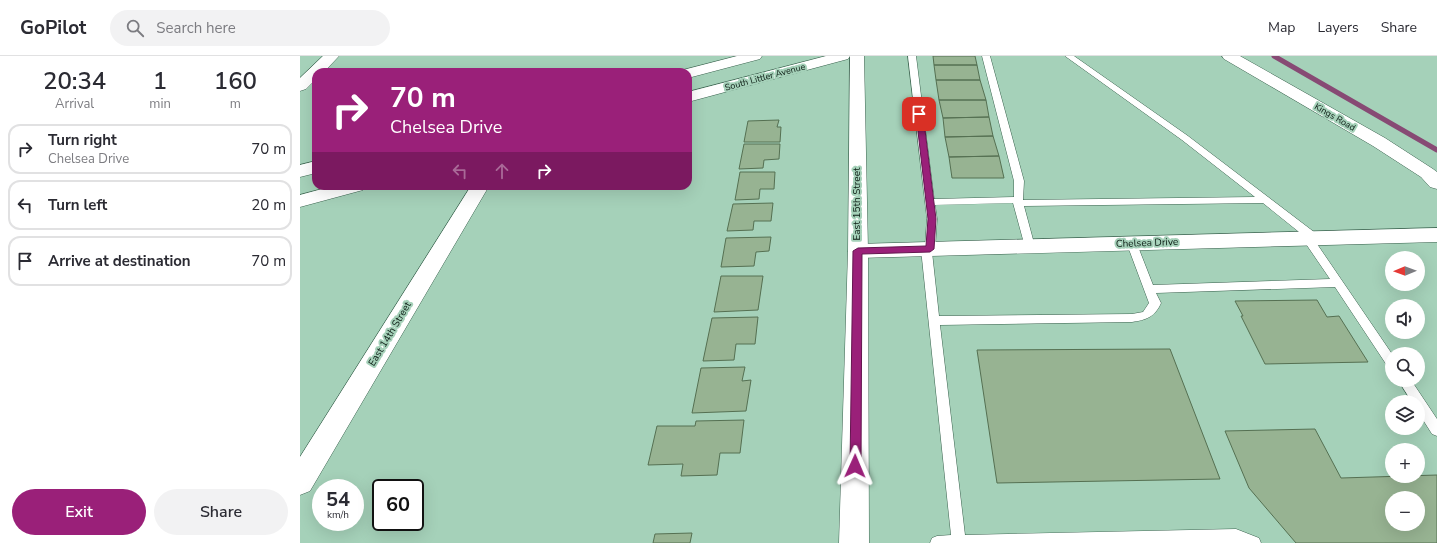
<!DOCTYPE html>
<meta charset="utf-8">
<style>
:root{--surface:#fff;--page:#f2f2f3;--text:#2b2b33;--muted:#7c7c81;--line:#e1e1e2;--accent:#9a2079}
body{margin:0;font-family:"Nunito Sans",sans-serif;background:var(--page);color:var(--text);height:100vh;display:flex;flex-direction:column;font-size:15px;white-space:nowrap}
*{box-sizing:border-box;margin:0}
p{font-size:13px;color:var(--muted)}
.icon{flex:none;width:22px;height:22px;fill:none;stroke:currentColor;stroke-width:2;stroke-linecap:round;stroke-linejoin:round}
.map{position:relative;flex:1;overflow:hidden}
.side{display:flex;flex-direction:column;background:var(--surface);width:300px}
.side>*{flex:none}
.top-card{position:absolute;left:12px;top:12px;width:380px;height:122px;border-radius:12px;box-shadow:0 4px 16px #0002;background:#9a2079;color:#fff;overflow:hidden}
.needle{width:26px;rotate:269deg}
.controls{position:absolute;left:1085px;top:195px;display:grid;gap:8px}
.controls a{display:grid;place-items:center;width:40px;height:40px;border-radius:50%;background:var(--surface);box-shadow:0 4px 16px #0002;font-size:20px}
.speed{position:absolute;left:12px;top:423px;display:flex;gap:8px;font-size:20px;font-weight:700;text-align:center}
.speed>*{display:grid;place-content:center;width:52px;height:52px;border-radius:50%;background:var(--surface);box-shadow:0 4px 16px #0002;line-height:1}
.speed small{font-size:10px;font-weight:400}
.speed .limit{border:2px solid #111;border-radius:6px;background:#fff;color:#111}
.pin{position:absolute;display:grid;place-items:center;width:34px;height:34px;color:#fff;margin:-17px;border-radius:8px;box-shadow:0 2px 6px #0006}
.me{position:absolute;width:44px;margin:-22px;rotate:1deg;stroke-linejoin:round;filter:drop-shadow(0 0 3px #0008)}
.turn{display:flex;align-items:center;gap:14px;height:84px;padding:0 12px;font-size:18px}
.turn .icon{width:52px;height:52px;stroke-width:2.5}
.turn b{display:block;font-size:28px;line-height:34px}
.lanes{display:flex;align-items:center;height:38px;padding:0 12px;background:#0003;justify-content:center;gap:20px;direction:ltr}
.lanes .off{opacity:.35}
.eta{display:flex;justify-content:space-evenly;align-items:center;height:68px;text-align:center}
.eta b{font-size:24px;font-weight:600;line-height:28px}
.button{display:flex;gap:8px;margin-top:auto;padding:8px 12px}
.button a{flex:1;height:46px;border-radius:24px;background:var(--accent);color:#fff;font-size:16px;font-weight:600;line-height:46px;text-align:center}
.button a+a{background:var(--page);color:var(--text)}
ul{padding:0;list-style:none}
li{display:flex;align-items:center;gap:12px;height:50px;margin:0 8px 6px;padding:0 4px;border:2px solid var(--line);border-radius:12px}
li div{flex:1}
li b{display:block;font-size:15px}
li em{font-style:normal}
header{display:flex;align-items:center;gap:24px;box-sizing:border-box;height:56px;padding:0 20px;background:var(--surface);border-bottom:1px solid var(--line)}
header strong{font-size:19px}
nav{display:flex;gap:22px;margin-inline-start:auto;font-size:14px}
.search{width:280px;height:36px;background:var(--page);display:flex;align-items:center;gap:10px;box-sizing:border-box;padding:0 14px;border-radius:22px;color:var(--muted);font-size:15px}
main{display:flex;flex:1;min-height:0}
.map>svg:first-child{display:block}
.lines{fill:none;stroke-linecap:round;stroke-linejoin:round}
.stream{stroke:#874a74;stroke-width:5}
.building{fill:#97b392;stroke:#557052;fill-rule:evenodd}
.lane-casing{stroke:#3b634f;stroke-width:1}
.street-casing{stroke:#3b634f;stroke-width:1}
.primary-casing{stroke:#3b634f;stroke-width:1}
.lane{fill:#fff;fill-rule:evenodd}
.street{fill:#fff;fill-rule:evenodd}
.primary{fill:#fff;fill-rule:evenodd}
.route{fill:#9a2079;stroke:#64154f}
.labels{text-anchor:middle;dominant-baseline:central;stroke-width:4;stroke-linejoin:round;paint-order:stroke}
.far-street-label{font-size:9px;fill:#0c1c14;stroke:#a5d1b9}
.street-label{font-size:10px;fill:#0c1c14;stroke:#a5d1b9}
</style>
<header>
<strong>GoPilot</strong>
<div class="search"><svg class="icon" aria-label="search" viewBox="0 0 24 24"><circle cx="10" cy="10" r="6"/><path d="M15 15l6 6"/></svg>Search here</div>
<nav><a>Map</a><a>Layers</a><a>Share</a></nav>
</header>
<main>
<section class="side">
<div class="eta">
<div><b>20:34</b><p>Arrival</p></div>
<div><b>1</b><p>min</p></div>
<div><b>160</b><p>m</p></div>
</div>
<ul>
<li><svg class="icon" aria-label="right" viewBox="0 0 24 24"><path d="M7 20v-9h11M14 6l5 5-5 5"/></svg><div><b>Turn right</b><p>Chelsea Drive</p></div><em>70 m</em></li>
<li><svg class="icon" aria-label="left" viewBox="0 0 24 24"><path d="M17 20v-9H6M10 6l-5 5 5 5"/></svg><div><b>Turn left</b></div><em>20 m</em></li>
<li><svg class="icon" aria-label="arrive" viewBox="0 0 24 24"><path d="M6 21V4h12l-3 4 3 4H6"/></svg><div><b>Arrive at destination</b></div><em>70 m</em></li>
</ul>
<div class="button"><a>Exit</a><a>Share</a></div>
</section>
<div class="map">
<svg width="1137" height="487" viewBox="0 0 1137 487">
<rect width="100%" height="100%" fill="#a5d1b9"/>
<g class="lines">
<path class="stream" d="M974 0 1137 94"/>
</g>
<path class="building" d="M633 0H675L677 9H634Z
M634 9H677L680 24H636Z
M636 24H680L686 44H639Z
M639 44H686L689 61 643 62Z
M689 61 693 80 645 81 643 62Z
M479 64 477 71H481L480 86H444L448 65Z
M693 80 699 100 649 101 645 81Z
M444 88H480L479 103 464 104 463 112 439 113Z
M699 100 704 122H652L649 101Z
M440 116H475L474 133H460L459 143 435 144Z
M473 147 471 165H454L453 174 427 175 433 148Z
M471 181 469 195 456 196 454 210 421 211 426 182Z
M421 220H463L458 254 414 256Z
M1017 244 1027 261 1039 260 1068 306 965 308 941 260H943L935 245Z
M458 261 455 288H436L434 304 403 305 412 262Z
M870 293 920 423 697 427 677 294Z
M445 311 442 325 451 324 446 355 392 357 401 312Z
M444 364 440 397H420L417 419 381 420 383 408 348 409 357 370H395L396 365Z
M1015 373 1041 422 1137 419V487H996L949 432 925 375ZM1092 442H1118V468H1092Z
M392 477 390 487H353L355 478Z"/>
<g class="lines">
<defs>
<path id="lane" d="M608 0H616L634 143 714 141V125L682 0H690L724 125 723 144 955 141 882 84 765 0H774L888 80 1018 179 1019 182 1015 185 1092 298V312L1088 311 1035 231 856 237 861 247C855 261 846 264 832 266L640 269 665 479 936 473 959 482 961 487H630L632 482 637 480 651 479 621 193 625 190 627 163ZM713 147 725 191 730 195 735 191 724 150 963 147 1004 180 1003 182 1004 185 1030 223 853 229 837 188 832 184 827 188 849 247 843 256 832 258 639 260 632 196 635 193 637 163 635 149Z
M1098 324H1111L1137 363V380L1132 378 1118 356V346H1112Z"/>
<path id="street" d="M23 0H39L24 16H16V23L6 33 0 35V22Z
M437 0H462L460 3 388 22V16H381L383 14Z
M526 0H550L548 3 388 46V36Z
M922 0H940L1085 82 1133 113 1137 116V133L1130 131 1121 121 1073 90 924 3Z
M16 105V117L0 121V109Z
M33 130H65L63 134 0 151V139Z
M171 130H189L10 435 0 439V401Z
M1137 172V186L558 202 551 200 548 195 551 190 558 188Z"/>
<path id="primary" d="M550 0H564L568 195 569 487H539L548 195Z"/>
</defs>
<use href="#lane" class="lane-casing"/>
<use href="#street" class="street-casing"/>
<use href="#primary" class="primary-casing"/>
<use href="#lane" class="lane"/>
<use href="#street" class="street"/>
<use href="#primary" class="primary"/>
</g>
<path class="route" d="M619 56 623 58 636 163 634 193 630 196 562 198 561 410 559 414 555 415 551 414 550 410 553 195 558 192 626 190 628 163 616 58Z"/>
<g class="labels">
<g class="far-street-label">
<text transform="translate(465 21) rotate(-15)">South Littler Avenue</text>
<text transform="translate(1035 61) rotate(30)">Kings Road</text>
</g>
<g class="street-label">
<text transform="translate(557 148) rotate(-90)">East 15th Street</text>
<text transform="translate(847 187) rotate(-2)">Chelsea Drive</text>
<text transform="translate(90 278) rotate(-59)">East 14th Street</text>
</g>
</g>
</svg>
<div class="controls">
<a><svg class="needle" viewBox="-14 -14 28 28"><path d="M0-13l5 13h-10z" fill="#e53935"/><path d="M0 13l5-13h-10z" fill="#7c7c81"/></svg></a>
<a><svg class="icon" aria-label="sound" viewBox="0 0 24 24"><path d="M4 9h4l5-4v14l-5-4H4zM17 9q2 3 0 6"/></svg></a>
<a><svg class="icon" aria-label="search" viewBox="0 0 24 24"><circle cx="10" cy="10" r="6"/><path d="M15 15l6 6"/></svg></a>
<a><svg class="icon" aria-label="layers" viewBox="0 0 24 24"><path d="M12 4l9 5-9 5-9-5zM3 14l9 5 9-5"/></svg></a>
<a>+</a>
<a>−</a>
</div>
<div class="speed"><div>54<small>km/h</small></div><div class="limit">60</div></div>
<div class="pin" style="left:619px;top:58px;background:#d93025"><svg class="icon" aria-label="arrive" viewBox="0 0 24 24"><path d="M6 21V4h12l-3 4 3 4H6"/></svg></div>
<svg class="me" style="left:555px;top:410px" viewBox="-20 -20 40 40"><path d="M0-17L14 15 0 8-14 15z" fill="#9a2079" stroke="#fff" stroke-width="4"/></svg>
<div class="top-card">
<div class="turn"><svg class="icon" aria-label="right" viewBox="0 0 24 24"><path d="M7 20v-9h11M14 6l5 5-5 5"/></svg><div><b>70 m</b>Chelsea Drive</div></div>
<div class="lanes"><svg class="icon off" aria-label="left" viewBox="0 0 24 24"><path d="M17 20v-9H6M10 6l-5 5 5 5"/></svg><svg class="icon off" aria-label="ahead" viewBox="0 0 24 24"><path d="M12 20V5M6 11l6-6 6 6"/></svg><svg class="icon" aria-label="right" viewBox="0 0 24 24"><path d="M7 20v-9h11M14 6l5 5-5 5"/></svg></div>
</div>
</div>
</main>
